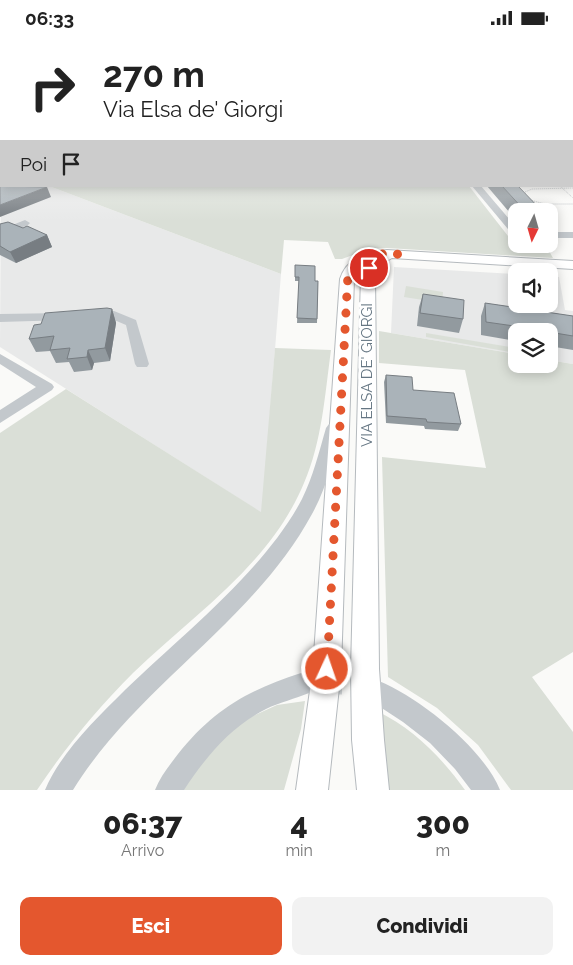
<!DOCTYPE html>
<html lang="it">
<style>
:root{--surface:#fff;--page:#f2f2f2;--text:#222;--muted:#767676;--accent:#e4572e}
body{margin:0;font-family:Raleway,sans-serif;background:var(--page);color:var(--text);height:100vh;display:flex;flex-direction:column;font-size:19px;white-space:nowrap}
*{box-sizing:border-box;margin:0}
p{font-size:16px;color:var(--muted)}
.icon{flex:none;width:28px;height:28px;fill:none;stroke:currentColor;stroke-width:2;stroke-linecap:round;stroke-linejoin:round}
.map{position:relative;height:755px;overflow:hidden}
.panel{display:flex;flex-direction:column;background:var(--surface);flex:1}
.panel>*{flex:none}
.hud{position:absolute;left:0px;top:0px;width:574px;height:152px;box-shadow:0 2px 12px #0003;background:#fff;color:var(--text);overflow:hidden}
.needle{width:32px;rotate:185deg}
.tools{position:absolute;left:508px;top:168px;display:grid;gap:10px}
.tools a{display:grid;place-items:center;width:50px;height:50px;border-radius:10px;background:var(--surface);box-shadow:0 2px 12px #0003;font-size:25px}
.pin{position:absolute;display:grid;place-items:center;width:42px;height:42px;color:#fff;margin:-21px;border:2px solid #fff;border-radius:50%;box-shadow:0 1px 5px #0007}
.me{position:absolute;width:55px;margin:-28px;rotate:3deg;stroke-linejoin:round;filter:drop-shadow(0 0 4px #0008)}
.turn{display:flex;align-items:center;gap:18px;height:105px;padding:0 20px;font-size:22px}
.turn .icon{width:65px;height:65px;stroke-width:2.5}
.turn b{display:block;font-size:35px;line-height:42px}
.then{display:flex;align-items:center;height:48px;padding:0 20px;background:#0003;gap:10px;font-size:19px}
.eta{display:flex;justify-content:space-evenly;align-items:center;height:85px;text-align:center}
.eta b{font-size:30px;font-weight:800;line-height:35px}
.action{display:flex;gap:10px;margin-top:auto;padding:10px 20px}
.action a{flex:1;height:58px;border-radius:10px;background:var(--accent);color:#fff;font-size:20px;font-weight:800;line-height:58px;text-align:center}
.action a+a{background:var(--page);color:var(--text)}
.status{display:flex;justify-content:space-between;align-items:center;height:35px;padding:0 25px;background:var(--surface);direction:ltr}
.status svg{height:14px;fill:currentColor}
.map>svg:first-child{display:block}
.built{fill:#e8e9e9}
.green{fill:#dadfd7}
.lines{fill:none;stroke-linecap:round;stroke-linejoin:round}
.minor-tunnel{stroke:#d5d9db;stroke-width:23;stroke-dasharray:23 12;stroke-linecap:butt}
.major-casing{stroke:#b5babe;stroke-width:2}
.path{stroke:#bbbfc2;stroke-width:1;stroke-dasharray:1 1;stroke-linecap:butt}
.minor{fill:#c3c8cc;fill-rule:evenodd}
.major{fill:#fff;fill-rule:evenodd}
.wall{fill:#929a9f}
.shaded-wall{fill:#777d82}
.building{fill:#aab3b9;stroke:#777d82}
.route{stroke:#e4572e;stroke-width:9;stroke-dasharray:0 16.2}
.labels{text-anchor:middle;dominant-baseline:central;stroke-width:5;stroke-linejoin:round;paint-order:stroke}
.street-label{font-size:15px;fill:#657683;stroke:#fff}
</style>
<div class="status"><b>06:33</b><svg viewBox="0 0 49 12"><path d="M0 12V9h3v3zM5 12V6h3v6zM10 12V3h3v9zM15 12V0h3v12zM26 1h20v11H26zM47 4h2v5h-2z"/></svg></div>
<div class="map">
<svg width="573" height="755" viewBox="0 0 573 755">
<rect width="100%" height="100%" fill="#fafaf8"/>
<path class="built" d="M1 144V151H49L281 239 262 478 0 312Z
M394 232 516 239V269H549V241L559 242 565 275 573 276V329L549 325V296H516V319L391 298Z"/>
<path class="green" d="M49 151H469L508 201 516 204V209H532L548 214 553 223 387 213 369 214 342 224H335L328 207 284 205 281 239Z
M406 251 443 257 442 268 404 262Z
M379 296 516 319V329H549V325L573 329V617L532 642 573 697V755H511L478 710 437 673 388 642 382 422 486 433 465 335 379 328Z
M426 298 516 313V318L426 302Z
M275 313 331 315C325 359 322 407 304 448 270 530 194 579 133 638 97 674 65 713 37 755H0V398L66 354 261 477Z
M305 666 301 694 284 755H180L211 712 246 684 277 670Z
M377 676C414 694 441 722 465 755H380Z"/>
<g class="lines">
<path class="minor-tunnel" d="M319 648H344L370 655"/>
<defs>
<path id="major" d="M387 215 573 226V234L392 223 378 231 375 239 379 634 384 705 389 755H357L352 705 351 634 361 239 366 227 357 234 354 244 341 634 328 755H296L313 634 340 244C347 222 366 218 387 215Z"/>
</defs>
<use href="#major" class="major-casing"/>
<path class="path" d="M560 151 573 163
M526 161 525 157 532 154 573 153
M530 165 545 169H573"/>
<path class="minor" d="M572 86H573V90H572Z
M572 101H573V105H572Z
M472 151H481L516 192V201L513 200Z
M25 185 30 188 28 190 0 201V195Z
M549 197H573V203H549Z
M94 276H114L136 285 149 329 147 332H137L135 329 126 290 112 284 90 283 88 280 90 277Z
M63 278 67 279 69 282 67 285 0 287V279Z
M0 319 52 349 54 352 52 355 0 388V375L36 352 0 329Z
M334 387 339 389 342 393C334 422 327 452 312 479 253 588 137 651 73 755H45C61 717 96 684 125 655 182 600 265 535 302 464 313 442 319 417 326 393L329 389Z
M301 638 309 642 313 650 309 658C295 664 280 667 266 674 230 692 205 723 184 755H155C160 742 169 731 178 719 213 675 248 655 301 638Z
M379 646C420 663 483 713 500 755H471L455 734 430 708 403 687 371 666 367 658 371 650Z"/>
<use href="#major" class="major"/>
</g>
<path class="wall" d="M487 151H518L542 176H516V185Z
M0 189 23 193 47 200 52 212 16 228 0 220Z
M295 230 315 246H318L317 288H297L299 246H295Z
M423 259 463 284 459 298 417 291 419 272Z
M485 268 573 281V315L549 311V296H516V306L481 300V281Z
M112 274 116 288 110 326 94 328 92 335 74 337 69 327 56 328 50 316 36 317 29 304 41 289Z
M386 340 413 355 461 389 458 396 425 394 424 391 386 388 384 347Z"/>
<path class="shaded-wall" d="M47 152 51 162 0 182V170Z
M47 200 52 212 16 228 10 217Z
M112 274 116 288 110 326 105 313Z
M88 315 94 328 92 335 87 322Z"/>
<path class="building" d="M572 104H573L572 126Z
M1 147V151L47 152 0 170V148Z
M502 151H518L542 176H525Z
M8 187 23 193 27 191 47 200 10 217 0 211V189Z
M295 230 315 231V246H318L317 284 297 283 299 242H295Z
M423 259 464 265 463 284 420 278Z
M485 268 573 281V301L549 297V296L486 287Z
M107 273 112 274 105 313 88 315 87 322 67 324 70 313 50 315 54 301 29 304 34 290 41 289 45 278Z
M386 340 412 342 413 355 454 358 461 389 427 387 426 384 387 381Z"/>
<linearGradient id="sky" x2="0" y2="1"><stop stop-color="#96bcdc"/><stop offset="0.43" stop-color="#fdfdfc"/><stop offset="1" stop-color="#fdfdfc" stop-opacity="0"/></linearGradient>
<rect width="573" height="186" fill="url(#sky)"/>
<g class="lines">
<path class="route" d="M327 634 348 239C356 220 379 218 398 219L377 225 369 233"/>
</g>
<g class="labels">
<g class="street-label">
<text transform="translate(367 340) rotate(-90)">VIA ELSA DE' GIORGI</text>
</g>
</g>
</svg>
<div class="tools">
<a><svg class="needle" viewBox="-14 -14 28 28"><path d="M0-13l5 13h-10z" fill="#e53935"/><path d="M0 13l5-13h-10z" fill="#767676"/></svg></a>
<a><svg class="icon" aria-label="sound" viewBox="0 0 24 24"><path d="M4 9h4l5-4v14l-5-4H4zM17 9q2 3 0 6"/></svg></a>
<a><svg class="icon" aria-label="layers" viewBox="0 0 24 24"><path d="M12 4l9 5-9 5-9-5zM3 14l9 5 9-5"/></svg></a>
</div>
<div class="pin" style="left:369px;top:233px;background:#d93025"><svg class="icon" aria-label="arrive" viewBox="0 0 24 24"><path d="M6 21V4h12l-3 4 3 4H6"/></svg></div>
<svg class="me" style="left:327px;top:634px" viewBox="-20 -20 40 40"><circle r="17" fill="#e4572e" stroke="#fff" stroke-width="3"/><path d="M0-11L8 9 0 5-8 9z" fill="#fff"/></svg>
<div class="hud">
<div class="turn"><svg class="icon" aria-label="right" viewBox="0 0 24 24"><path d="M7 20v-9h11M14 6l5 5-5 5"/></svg><div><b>270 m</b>Via Elsa de' Giorgi</div></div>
<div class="then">Poi<svg class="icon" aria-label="arrive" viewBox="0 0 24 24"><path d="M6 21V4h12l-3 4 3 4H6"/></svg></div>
</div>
</div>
<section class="panel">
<div class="eta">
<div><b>06:37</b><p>Arrivo</p></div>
<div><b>4</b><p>min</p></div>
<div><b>300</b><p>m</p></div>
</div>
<div class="action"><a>Esci</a><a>Condividi</a></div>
</section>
